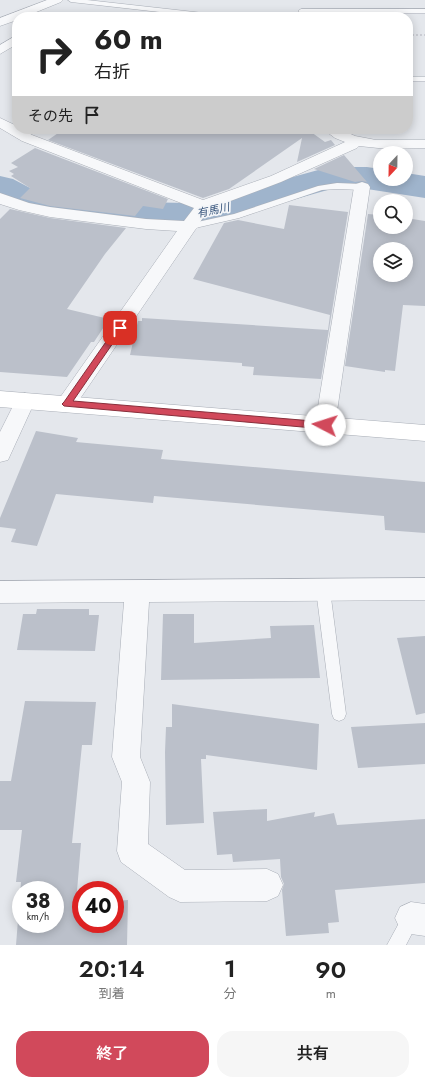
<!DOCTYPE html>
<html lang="ja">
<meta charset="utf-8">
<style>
:root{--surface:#fff;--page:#f6f6f6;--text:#222;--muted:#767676;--accent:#d1495b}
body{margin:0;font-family:Jost,"Noto Sans JP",sans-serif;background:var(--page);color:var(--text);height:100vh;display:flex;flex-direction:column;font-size:15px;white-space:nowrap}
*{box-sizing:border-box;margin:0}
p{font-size:13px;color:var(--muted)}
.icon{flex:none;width:22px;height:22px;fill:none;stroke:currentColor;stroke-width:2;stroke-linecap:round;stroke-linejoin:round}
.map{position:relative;height:945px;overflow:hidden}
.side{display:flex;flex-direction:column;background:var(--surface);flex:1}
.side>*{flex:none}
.banner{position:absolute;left:12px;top:12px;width:401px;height:122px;border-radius:16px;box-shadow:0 2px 10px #0003;background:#fff;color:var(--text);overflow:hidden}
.needle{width:26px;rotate:202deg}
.tools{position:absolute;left:373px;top:146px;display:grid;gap:8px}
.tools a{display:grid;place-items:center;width:40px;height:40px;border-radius:50%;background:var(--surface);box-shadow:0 2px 10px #0003;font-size:20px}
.speed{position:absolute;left:12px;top:881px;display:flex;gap:8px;font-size:20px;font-weight:700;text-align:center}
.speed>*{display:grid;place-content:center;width:52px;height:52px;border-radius:50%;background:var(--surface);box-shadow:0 2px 10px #0003;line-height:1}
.speed small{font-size:10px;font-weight:400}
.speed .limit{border:6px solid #d22;background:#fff;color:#111}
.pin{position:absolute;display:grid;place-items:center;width:34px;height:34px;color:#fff;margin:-17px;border-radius:8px;box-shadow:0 2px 6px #0006}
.me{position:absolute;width:44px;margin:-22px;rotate:275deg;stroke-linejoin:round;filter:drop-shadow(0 0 3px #0008)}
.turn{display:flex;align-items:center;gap:14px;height:84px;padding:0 16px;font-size:18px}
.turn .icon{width:52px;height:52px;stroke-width:2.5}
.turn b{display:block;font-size:28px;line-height:34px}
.then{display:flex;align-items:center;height:38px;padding:0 16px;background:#0003;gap:8px;font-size:15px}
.eta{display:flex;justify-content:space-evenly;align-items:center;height:68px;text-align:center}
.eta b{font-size:24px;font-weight:600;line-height:28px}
.button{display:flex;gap:8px;margin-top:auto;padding:8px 16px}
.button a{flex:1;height:46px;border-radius:16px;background:var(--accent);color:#fff;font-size:16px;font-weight:600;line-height:46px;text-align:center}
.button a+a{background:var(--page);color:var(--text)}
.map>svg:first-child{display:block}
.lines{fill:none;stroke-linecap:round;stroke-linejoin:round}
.river{fill:#9fb4cc;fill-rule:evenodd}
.building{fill:#bbc0ca;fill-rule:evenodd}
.lane-casing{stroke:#a9aeb7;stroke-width:1}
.street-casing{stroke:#a9aeb7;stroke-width:1}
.secondary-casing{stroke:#a9aeb7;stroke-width:1}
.path{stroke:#c2c5cb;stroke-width:1.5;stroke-dasharray:2 2;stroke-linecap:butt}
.lane{fill:#f7f8fa;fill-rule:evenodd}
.street{fill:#f7f8fa;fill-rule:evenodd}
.secondary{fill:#fff;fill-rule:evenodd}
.route{fill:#d1495b;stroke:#882f3b}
.labels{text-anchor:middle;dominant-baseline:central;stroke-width:3.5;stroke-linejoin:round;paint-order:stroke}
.far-water-label{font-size:11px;font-style:italic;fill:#34527a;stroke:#f4f6f9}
</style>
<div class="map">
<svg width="425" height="945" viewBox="0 0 425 945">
<rect width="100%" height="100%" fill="#e4e7ec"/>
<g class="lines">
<path class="river" d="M329 167H367L380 169V179H406V173L425 176V198L367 189H331L223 220 186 227 140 226 63 219 7 206 0 202V176L13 179 32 189 63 195 140 202 186 203 206 201Z"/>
</g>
<path class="building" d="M64 129H316L311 132 325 142 331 140 335 145 297 162 302 138 229 189 203 198 48 140Z
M35 148 168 199 163 209 143 206 135 216 50 206 20 198 30 188 11 176 14 174 9 171 18 167 11 163Z
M344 155 367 182 362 181 355 182 314 169Z
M289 205 348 212 321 379 253 375 254 367 242 366V363L130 355 138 321H142V318L328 330 330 315 193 279 224 223 238 220 284 229Z
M10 209 50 218 126 228 105 254 67 309 109 319 94 342H91L67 377 0 372V219Z
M368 214 380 215V227H406V218L425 221V306L403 305 395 371 385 370V372L345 366ZM380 249H406V275H380Z
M36 431 78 438 76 442 163 450 161 459 425 482V533L385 530 384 516 154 496 153 503 56 494 37 546 11 542 16 529 0 527V518Z
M37 609H89V615H99L95 651 17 650 23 614H36Z
M163 614H194V643L271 638 270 626 314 625 320 678 161 680Z
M425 636V713L416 715 397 638Z
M25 701 96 702 92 745H82L72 843H81L76 903H81V924H115V901L128 900 127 945H16L21 882H16L22 830H0V781H11ZM21 890H55V924H21Z
M172 704 319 724 317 770 206 755V759H201L204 823 166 825 165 752 166 727H172Z
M425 723V764L358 768 351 727Z
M267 809V821L315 812 314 817 334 813 337 825 425 819V883L335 890 339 922 328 923 329 933 286 936 282 890 284 884 281 877 280 859 233 862 232 854 217 855 213 812Z"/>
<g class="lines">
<defs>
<path id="lane" d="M68 0H87L221 15 224 17H204L71 2Z
M425 9V13H301L298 11 301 9Z
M408 77H425V81H408Z
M337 183 362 184 366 187 362 190 337 189 322 190 239 218 191 229 187 226 188 224 234 214 318 186Z
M323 584 328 586 330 590 346 714 344 719 339 721 334 719 332 714 316 590 318 586Z
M411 909 417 912 420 918 406 945H387L405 912Z"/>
<path id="street" d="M47 0H63L61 2 24 17H17V20L0 26V18Z
M17 35V44L0 54V45Z
M0 118 17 126V129H22L32 135 203 200 271 176 345 142 335 138 323 129H340L355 136 376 140H425V148L388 149 359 146 357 148 281 182 209 209 198 225 199 226 195 230 73 409 66 412 59 409 56 404 59 399 177 231 146 229 50 217 19 210 0 204V193L29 203 50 207 146 219 184 221 194 208 22 141 0 128Z
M362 182 368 184 370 187 335 425 332 431 325 433 318 431 315 425 354 187 356 184Z
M25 393 32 396 35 401 8 460 0 462V432L18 396Z
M425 578V600L149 602 140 757 150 782 148 844 185 870 267 869 278 874 283 885 278 896 267 901 180 902 169 897 121 862 117 851 122 782 112 757 124 602 0 603V581Z
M411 902 425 904V936L411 934 400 929 395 918 400 907Z"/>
<path id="secondary" d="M0 391 425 425V441L0 407Z"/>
</defs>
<use href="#lane" class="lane-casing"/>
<use href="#street" class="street-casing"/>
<use href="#secondary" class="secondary-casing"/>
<path class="path" d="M408 35H425"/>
<use href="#lane" class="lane"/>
<use href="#street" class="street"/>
<use href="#secondary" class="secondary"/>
</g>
<path class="route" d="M120 325 122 326V330L73 401 325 422 329 425 325 429 64 406 62 404 64 402 117 326Z"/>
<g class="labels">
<g class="far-water-label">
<text transform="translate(213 210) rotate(-12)">有馬川</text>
</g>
</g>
</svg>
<div class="tools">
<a><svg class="needle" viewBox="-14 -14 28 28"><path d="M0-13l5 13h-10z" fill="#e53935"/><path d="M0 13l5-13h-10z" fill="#767676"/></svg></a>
<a><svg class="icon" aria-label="search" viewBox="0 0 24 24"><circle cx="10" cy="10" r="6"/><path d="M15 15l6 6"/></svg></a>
<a><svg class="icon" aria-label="layers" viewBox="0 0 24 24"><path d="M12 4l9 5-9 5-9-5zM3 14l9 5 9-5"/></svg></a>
</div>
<div class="speed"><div>38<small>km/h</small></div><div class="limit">40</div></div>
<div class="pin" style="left:120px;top:328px;background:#d93025"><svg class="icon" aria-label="arrive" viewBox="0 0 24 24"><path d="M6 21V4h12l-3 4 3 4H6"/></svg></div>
<svg class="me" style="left:325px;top:425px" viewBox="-20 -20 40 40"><circle r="19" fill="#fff"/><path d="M0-13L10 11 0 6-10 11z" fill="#d1495b"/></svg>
<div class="banner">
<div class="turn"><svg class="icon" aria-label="right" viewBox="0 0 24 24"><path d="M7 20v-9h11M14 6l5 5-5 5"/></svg><div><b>60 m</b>右折</div></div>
<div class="then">その先<svg class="icon" aria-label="arrive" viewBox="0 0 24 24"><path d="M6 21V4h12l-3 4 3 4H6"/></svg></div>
</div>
</div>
<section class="side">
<div class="eta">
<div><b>20:14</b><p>到着</p></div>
<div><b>1</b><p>分</p></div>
<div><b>90</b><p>m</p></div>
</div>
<div class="button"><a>終了</a><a>共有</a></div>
</section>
